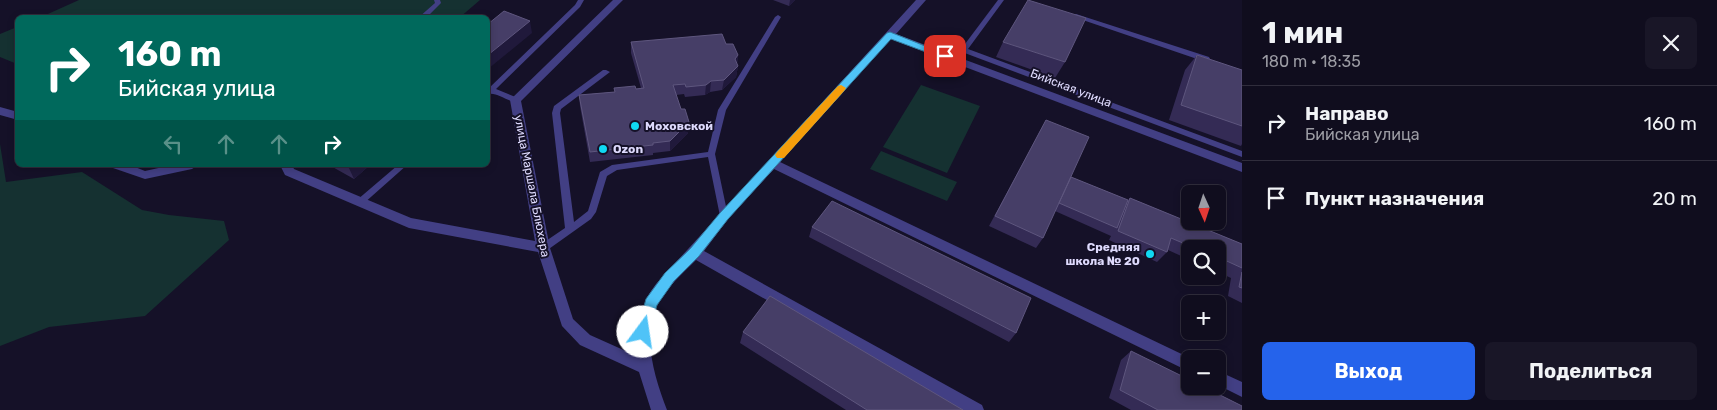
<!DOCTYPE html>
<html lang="ru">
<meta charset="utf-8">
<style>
:root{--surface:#100d1e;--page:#191627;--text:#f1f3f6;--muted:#9c9ca4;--line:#302d3c;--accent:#2563eb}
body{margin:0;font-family:Rubik,sans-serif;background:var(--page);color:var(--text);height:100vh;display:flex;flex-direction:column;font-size:19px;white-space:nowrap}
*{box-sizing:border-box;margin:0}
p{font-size:16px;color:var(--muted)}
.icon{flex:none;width:28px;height:28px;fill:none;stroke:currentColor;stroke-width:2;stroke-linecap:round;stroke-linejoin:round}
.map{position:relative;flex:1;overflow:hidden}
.panel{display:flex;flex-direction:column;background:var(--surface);width:475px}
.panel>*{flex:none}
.banner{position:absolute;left:15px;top:15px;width:475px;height:152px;border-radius:8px;box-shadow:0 2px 8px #0003,0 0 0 1px var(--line);background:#00695c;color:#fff;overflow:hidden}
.needle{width:32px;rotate:177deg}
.controls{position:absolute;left:1181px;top:185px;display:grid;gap:10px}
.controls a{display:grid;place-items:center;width:45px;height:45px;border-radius:8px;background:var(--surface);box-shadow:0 2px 8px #0003,0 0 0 1px var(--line);font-size:25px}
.pin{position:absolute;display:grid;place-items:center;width:42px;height:42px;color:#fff;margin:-21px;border-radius:10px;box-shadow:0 2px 8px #0006}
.me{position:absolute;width:55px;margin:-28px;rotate:14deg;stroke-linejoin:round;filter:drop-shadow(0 0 4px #0008)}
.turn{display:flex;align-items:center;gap:18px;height:105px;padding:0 20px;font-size:22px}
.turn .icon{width:65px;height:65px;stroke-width:2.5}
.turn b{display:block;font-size:35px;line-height:42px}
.lanes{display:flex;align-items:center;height:48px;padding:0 20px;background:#0003;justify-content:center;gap:25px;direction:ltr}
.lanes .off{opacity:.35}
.round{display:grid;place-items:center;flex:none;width:52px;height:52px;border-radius:8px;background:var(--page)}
.head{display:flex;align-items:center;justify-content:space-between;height:85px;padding:0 20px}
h1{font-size:30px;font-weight:700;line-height:38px}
.cta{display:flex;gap:10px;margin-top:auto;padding:10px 20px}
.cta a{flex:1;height:58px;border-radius:8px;background:var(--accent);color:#fff;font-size:20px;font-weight:700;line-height:58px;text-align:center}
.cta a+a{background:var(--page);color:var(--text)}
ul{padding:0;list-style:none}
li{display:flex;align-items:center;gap:15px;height:75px;padding:0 20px;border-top:1px solid var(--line)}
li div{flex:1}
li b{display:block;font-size:19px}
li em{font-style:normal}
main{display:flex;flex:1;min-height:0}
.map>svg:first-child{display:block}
.green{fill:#153131}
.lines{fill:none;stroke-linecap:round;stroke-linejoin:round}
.service{fill:#423f84;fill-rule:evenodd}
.minor{fill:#423f84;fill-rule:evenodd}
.wall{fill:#342b55}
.shaded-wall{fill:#20193b}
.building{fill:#463e67;stroke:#5e567e}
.route{fill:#4fc3f7;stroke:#337fa1}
.slow{fill:#f59e0b}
.poi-dot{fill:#10d9f3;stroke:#151128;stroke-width:2}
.labels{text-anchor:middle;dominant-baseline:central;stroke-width:4;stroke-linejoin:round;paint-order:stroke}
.street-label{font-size:12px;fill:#dedafd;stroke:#151128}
.poi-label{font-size:12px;font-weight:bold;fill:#dedafd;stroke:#151128;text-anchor:start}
</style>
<main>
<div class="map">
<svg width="1242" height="410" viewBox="0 0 1242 410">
<rect width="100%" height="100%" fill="#151128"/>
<path class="green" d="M79 0H480L459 18H39Z
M17 27V64L0 57V34Z
M921 85 980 106 947 173 883 147Z
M0 144 6 182 82 172 142 210 169 215 224 221 229 240 145 316 49 327 0 346Z
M881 151 957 182 947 201 870 169Z"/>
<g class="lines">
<path class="service" d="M434 0H440L441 3 426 18H418L435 3Z
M578 0H584L580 7 496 89 518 98 519 100 518 102C507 102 498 92 488 94V89L575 5Z
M998 0H1004L968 49 1242 151V157L962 52V48Z
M1076 14 1209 57 1210 59 1206 61H1203L1074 17V15Z
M778 15 781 17 726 110 715 154 728 216 727 218H721L720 216 708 157 617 170 607 176 596 212 591 219 546 251H540L538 248 540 245 565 228 552 113 554 106 603 70H606L610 72 561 109 560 113 574 222 588 211 600 172 612 165 708 152 718 110 775 17Z
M398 165H407L363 204H357L356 202 357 200Z"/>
<path class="minor" d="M613 0H623L521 101 550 248 573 319 590 335 637 356C635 328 639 306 656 284L916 0H926L896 34 1242 163V172L891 39 780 162 1192 359H1190V372L774 169 728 219 704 251 982 405 984 410H961L696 260C683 273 667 287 658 304 641 336 655 379 667 410H651L639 372 580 345 562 326 538 252 409 228 285 175 280 165H292L294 169 411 218 535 241 510 100Z
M0 107 18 112V120L0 115Z
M111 165H130L145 171 172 165H198L192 169 145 179 113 168Z
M1218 371 1242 382V397L1218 385Z"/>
</g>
<path class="wall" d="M773 0H795L789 6Z
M631 42 726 44 738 55 737 64 738 66 736 77 722 90 710 92 705 95 685 97 684 94 676 95 688 133 670 151 653 153V155L590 162 580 106 579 95 615 92 614 88 636 89 641 88 631 53Z
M1003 42 1065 62 1055 78 996 57Z
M1197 55 1242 70V144L1241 146 1169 120 1185 70Z
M1046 120 1071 177 1128 200 1130 198 1242 244V303L1228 296 1231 278 1218 272V249H1190V260L1168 250 1167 252 1157 262 1109 240 1111 236 1055 211 1043 238 1036 248 989 226 1040 131Z
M329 165H370L354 179Z
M812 227 1016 333 1009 342 809 237Z
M743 332 963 410H846L740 343Z
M1131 351 1242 410H1131L1109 398 1121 360Z"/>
<path class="shaded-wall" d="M790 0H795L789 6Z
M530 21 532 33 488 69V55Z
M738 55 737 65 735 59Z
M738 66 736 77 722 90 724 80Z
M711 81 710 92 705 95 706 85Z
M689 122 688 133 670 151V141Z
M350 165H370L354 179 348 166Z"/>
<path class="building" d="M1028 0 1086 18 1065 62 1003 42Z
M504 11 530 21 488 55V24Z
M722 34 726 44H733L738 55 735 59 738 66 724 80 711 81 706 85 686 87 685 84 673 85 681 109H685L689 122 670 141 653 143V145L590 152 579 95 615 92 614 88 635 86 636 89 644 88 631 42Z
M1197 55 1242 70V126L1181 105Z
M1046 120 1089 137 1043 238 995 216Z
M1071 177 1128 200 1117 228 1059 203Z
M1130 198 1242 244V268L1218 257V249H1197L1171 238 1167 252 1118 231Z
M832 201 1031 298 1016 333 812 227Z
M1242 272V288L1239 287Z
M770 296 963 410H867L743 332Z
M1131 351 1190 380V386H1202L1242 406V410H1158L1120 390Z"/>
<path class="route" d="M890 32 950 56 949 58H942L891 39 728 219 699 256 674 281 657 305 648 336 643 338 639 336 637 332 646 299 665 273 690 249 720 213 887 33Z"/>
<path class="slow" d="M841 85 846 88 844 91 784 158H777L775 155 777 152 838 86Z"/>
<g class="poi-dot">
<circle cx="635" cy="126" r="5"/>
<circle cx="603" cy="149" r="5"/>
<circle cx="1150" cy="254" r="5"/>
</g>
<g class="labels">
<g class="street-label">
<text transform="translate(1071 88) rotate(21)">Бийская улица</text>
<text transform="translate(532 186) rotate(79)">улица Маршала Блюхера</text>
</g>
<g class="poi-label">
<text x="645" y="126">Моховской</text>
<text x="613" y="149">Ozon</text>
<text x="1140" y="247" text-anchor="end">Средняя<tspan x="1140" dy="14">школа № 20</tspan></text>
</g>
</g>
</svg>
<div class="controls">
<a><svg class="needle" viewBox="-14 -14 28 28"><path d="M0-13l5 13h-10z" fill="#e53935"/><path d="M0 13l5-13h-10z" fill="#9c9ca4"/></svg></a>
<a><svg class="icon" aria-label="search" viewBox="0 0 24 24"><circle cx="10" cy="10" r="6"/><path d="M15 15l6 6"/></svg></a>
<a>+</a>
<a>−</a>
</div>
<div class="pin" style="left:945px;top:56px;background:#d93025"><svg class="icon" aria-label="arrive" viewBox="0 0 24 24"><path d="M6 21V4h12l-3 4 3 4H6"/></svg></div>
<svg class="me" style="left:643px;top:332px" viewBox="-20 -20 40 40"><circle r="19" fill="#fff"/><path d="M0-13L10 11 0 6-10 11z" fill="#4fc3f7"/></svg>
<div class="banner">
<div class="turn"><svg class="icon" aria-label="right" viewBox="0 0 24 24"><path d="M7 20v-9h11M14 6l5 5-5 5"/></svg><div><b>160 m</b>Бийская улица</div></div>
<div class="lanes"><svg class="icon off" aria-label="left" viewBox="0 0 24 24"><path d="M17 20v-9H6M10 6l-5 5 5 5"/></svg><svg class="icon off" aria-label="ahead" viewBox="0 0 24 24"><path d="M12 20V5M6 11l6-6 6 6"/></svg><svg class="icon off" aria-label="ahead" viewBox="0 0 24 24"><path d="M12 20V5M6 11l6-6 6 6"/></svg><svg class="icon" aria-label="right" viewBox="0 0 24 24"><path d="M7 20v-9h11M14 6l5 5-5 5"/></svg></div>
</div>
</div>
<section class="panel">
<div class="head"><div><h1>1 мин</h1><p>180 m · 18:35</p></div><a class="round"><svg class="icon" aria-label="close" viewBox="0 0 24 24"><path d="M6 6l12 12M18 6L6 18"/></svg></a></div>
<ul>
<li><svg class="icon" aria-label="right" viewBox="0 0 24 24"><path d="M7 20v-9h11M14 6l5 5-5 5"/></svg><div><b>Направо</b><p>Бийская улица</p></div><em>160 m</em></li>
<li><svg class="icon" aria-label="arrive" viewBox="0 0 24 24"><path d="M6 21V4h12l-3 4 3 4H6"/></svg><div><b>Пункт назначения</b></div><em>20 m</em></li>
</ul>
<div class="cta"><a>Выход</a><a>Поделиться</a></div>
</section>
</main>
